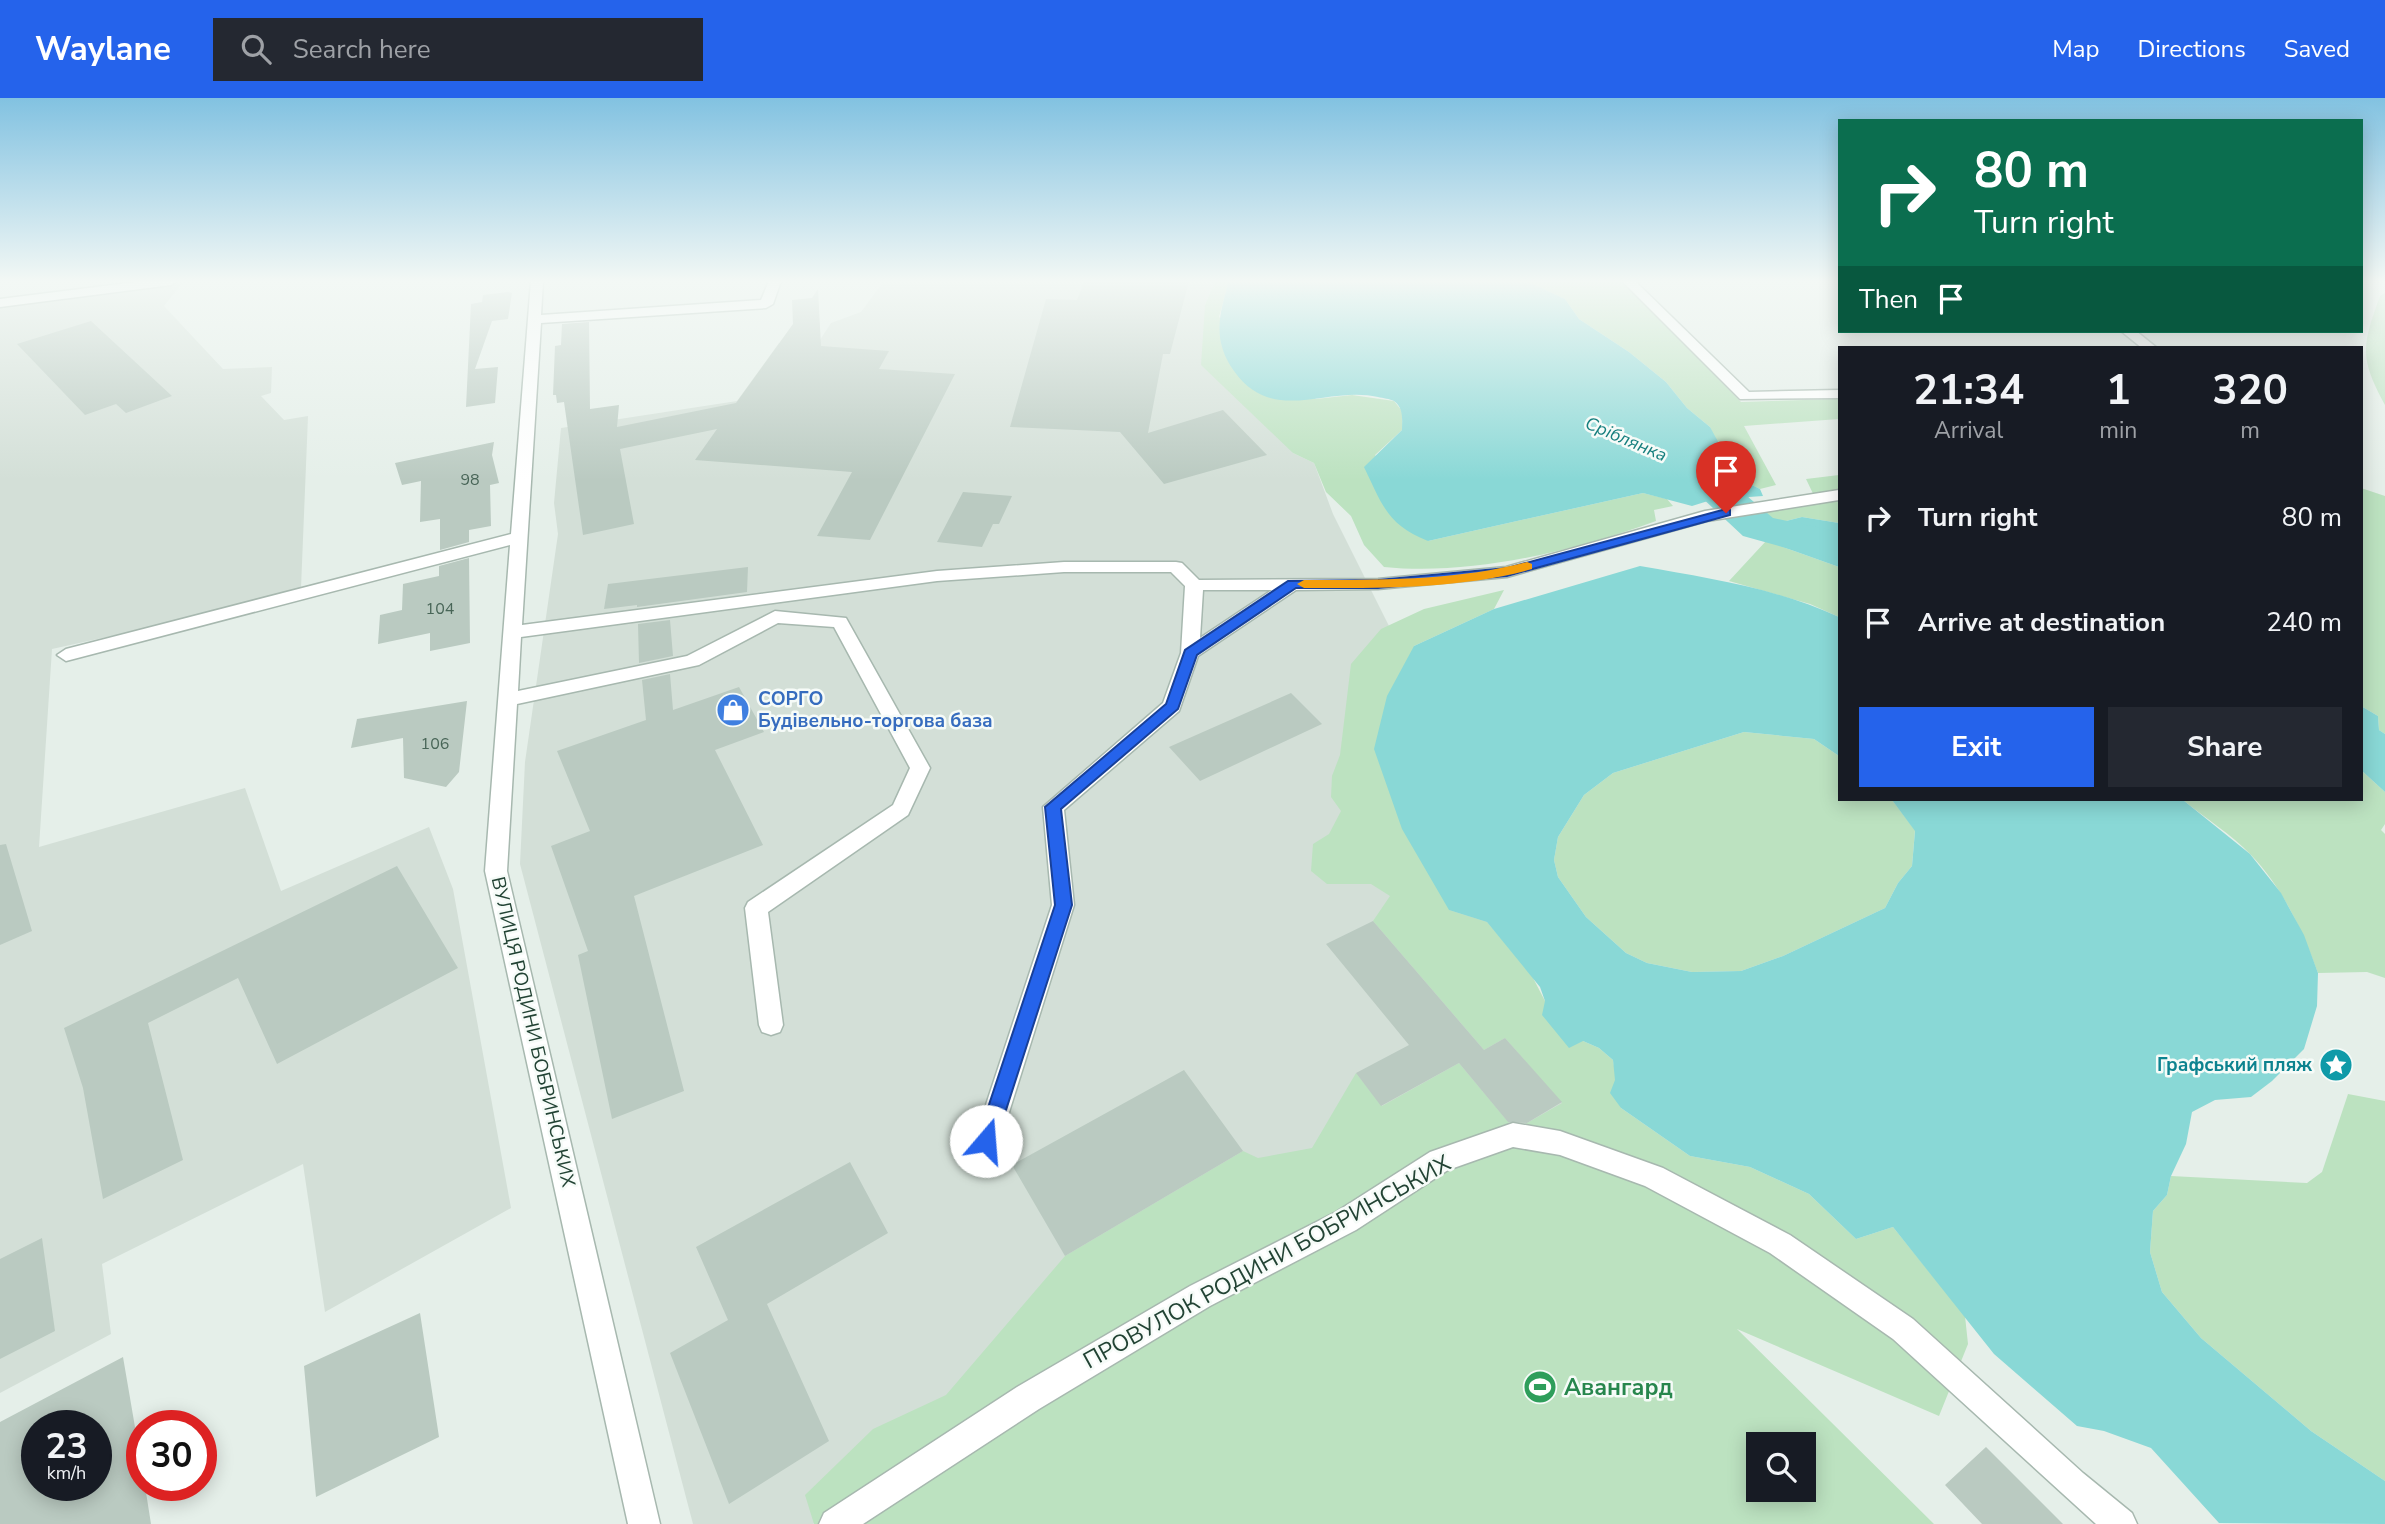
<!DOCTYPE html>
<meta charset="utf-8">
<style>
:root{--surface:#171b24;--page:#242831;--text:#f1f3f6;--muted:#9ea1a6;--accent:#2563eb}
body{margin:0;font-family:"Nunito Sans",sans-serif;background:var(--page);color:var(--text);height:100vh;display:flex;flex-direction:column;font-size:26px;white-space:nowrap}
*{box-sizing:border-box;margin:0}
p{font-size:23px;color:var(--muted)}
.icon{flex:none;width:38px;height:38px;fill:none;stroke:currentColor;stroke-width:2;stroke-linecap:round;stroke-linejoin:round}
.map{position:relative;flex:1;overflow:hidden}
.drawer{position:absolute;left:1838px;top:248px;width:525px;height:455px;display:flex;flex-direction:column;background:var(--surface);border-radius:0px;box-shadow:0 4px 18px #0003}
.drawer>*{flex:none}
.hud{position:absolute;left:1838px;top:21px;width:525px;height:214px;border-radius:0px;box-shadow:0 4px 18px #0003;background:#0b6e4f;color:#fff;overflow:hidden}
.controls{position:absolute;left:1746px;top:1334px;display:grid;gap:14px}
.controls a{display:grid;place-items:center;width:70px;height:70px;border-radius:0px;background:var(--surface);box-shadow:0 4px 18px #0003;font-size:35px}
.speed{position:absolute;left:21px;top:1312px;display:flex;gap:14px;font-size:35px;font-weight:700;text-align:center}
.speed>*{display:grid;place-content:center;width:91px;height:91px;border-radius:50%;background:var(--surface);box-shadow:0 4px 18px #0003;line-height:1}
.speed small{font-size:18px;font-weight:400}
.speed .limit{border:10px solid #d22;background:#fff;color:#111}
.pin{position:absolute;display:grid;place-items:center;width:60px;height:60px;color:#fff;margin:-72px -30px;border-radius:50% 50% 50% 0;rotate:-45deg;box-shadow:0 0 7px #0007}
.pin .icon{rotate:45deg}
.me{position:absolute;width:77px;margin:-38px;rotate:18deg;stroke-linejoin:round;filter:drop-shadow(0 0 5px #0008)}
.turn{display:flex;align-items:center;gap:24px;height:147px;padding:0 21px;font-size:32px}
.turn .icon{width:91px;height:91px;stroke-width:2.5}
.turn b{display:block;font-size:49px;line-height:60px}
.then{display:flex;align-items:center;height:66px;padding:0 21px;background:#0003;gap:14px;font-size:26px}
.eta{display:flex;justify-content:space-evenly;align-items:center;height:119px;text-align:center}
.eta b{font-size:42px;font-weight:700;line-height:49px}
.primary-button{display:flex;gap:14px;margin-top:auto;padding:14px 21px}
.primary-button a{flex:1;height:80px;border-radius:0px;background:var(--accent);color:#fff;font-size:28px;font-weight:700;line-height:80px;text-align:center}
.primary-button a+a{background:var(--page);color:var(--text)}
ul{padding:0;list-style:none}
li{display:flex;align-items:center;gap:21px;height:105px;padding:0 21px}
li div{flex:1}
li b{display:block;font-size:26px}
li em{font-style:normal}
header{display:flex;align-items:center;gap:42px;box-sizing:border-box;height:98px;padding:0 35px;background:var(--accent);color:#fff}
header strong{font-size:33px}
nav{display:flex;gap:38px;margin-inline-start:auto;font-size:24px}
.search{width:490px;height:63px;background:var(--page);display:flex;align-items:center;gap:18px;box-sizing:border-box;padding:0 24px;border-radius:0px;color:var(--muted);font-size:26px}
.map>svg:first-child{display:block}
.built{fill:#d3dfd7}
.green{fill:#bce2c0;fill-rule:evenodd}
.water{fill:#89d8d6}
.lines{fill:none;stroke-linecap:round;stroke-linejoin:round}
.river{fill:#89d8d6;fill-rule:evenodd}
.building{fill:#bacac1;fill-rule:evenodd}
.minor-casing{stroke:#a7b8af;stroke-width:3}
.minor{fill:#fff;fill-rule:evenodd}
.route{fill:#2563eb;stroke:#184099;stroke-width:2}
.slow{fill:#f59e0b}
.labels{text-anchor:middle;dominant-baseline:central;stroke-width:5;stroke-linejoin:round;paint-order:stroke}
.number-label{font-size:16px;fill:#486557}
.far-water-label{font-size:18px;font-style:italic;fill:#167f7e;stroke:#f6fbf8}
.shop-label{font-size:19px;font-weight:bold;fill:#366cbe;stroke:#f6fbf8;text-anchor:start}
.street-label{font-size:19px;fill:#224334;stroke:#f6fbf8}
.culture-label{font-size:19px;font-weight:bold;fill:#0d838f;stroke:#f6fbf8;text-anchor:end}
.near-street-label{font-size:23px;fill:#224334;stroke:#f6fbf8}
.near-leisure-label{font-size:23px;font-weight:bold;fill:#27864d;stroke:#f6fbf8;text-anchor:start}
</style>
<header>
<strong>Waylane</strong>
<div class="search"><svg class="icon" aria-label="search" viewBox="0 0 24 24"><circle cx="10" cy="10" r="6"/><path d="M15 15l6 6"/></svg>Search here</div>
<nav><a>Map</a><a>Directions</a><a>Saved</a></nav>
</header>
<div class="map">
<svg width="2385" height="1426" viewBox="0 0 2385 1426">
<rect width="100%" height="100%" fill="#e5efe9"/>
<path class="built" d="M884 183H1215L1205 207 1293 355 1314 365 1333 416 1393 536 1591 1029 1479 1024 813 1426H693L520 766 525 664 558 436 554 405 561 330 737 303 779 245 816 248 831 225 861 214Z
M183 184 164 208 223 271 272 269 271 295 261 298 284 322 308 318 301 490 166 526 52 551 39 749 245 690 281 793 429 729 453 791 511 1110 325 1214 303 1066 102 1166 111 1236 0 1295V210Z"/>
<path class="green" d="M1215 183H1229L1219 219 1316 301 1352 297 1394 303 1402 313V332L1375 357 1428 443 1643 395 1667 401 1673 408 1654 412 1656 423C1574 453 1471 478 1384 469L1364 447 1351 418 1326 394 1314 365 1293 355 1201 267 1205 207Z
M1526 183H1622L1741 304 1839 301V321L1744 328 1776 387 1760 391 1736 379 1717 360 1710 329 1687 310 1666 284 1629 254 1579 221 1565 201Z
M2385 195V307C2359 259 2362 248 2380 198Z
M1839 377V425L1802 419 1778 425 1760 422 1761 411 1818 406 1806 381Z
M2361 390 2385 398V636L2379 632 2378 618 2361 608Z
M1766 443 1839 469V519L1810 506 1729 483Z
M1504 492 1494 511 1414 548 1449 812 1487 824 1531 876 1545 903 1583 943 1599 950 1613 962 1621 1010 1690 1058 1750 1069 1809 1096 1856 1141 1893 1129 1965 1218 1968 1246 1939 1318 1737 1231 1934 1426H814L805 1397 873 1331 946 1297 1065 1158 1243 1053 1258 1060 1312 1050 1356 975 1382 1008 1459 965 1515 1032 1562 1005 1505 940 1484 952 1373 823 1390 798 1371 786H1327L1311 773 1313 746 1329 736 1341 713 1331 699 1332 678 1340 657 1351 566 1381 531 1424 511ZM1759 1346H1804V1391H1759Z
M1744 634 1814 641 1839 658V702H1892L1915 732 1912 768 1898 785 1885 810 1783 858 1741 873 1692 874 1647 865 1626 855 1586 819 1558 779 1554 762 1558 739 1584 697 1613 675Z
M2361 672 2385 694V726L2381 732 2385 736V880L2367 874 2318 875C2302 832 2283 790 2251 757 2231 736 2205 720 2183 702H2361Z
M2348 996 2385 1003V1383L2311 1333 2201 1240 2162 1194 2150 1154 2153 1113 2167 1097 2171 1078 2307 1085 2322 1074Z"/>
<path class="water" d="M1229 183H1526L1565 201 1579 221 1629 254 1666 284 1687 310 1710 329 1721 349 1717 360 1736 379 1760 391 1763 398 1749 399 1740 407 1726 410 1708 403 1692 408 1643 395 1428 443C1387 427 1382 406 1364 369L1402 332C1402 322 1404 310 1394 303 1390 301 1383 300 1378 299 1327 287 1273 328 1234 273 1212 242 1219 217 1229 183Z
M1802 419 1839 425V469L1766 443 1760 422 1778 425Z
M1640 468C1708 480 1776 490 1839 519V658L1814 641 1744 634 1613 675 1584 697 1558 739 1554 762 1558 779 1586 819 1626 855 1647 865 1692 874 1741 873 1783 858 1885 810 1898 785 1912 768 1915 733 1892 702H2183L2250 756 2281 795 2304 837 2318 875 2317 908 2304 951 2272 983 2251 999 2215 1002 2192 1014 2186 1046 2171 1078 2167 1097 2153 1113 2150 1154 2162 1194 2201 1240 2311 1333 2385 1383V1426L2219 1425 2151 1350 2104 1333 2077 1328 1994 1256 1893 1129 1856 1141 1809 1096 1750 1069 1690 1058 1621 1010 1610 995 1615 982 1613 962 1599 950 1583 943 1569 950 1542 917 1545 903 1540 889 1487 824 1449 812 1402 731 1374 651 1387 598 1414 548 1494 511Z
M2361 608 2378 618 2379 632 2385 636V694L2361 672Z"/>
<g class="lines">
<path class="river" d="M1689 357 1703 361 1773 420 1839 434V460L1808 456 1743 438 1669 369 1675 361Z"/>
</g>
<path class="building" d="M1084 183H1189L1170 256H1163L1148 335 1223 312 1267 357 1164 386 1120 334 1010 329 1046 201 1077 202Z
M818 191 821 248 889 253 879 271 955 276 870 442 817 438 852 374 695 362 717 331 620 351 634 426 583 437 564 304 557 305 556 297H553L555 248 561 247 562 226 589 224 590 311 619 307 617 329 736 305 793 226 792 202 812 200Z
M508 194 512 195 508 221 492 223 475 271 498 269 495 305 466 309 471 206 482 204 483 197Z
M91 223 172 298 126 315 116 306 85 317 17 246Z
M494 344 492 357 499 385 490 387 491 428 469 432V444L440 452V421L420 424 421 383 402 387 395 365Z
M963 394 1012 398 999 426H993L982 449 937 444Z
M469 460 470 545 430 553V535L378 546 380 517 402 512 403 486 439 478V468Z
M748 469 747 494 637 509V507L604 511 608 486Z
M670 522 673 558 639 565 638 526Z
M670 576 673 612 739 589 764 634 715 652 763 747 634 798 684 993 612 1021 578 857 588 853 551 748 590 733 557 653 646 622 642 582Z
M1291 595 1322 626 1200 683 1169 649Z
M467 603 459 674 446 689 404 680 403 640 351 650 357 621Z
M6 746 32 833 0 847V747Z
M397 768 458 870 277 966 238 880 148 925 183 1062 103 1101 83 990 64 930Z
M1373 823 1484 952 1505 940 1562 1004 1527 1025 1508 1024 1459 965 1381 1008 1356 975 1409 947 1326 846Z
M1184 972 1243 1053 1065 1158 1012 1067Z
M850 1064 888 1135 767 1206 829 1343 729 1406 670 1255 728 1222 696 1149Z
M42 1140 55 1233 0 1261V1161Z
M420 1215 439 1339 316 1399 304 1268Z
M123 1259 142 1370V1388H145L151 1426H0V1324ZM37 1328H96V1388H37Z
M1986 1349 2063 1426H1982L1945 1387Z"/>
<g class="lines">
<defs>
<path id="minor" d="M144 183H177L171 187 0 209V201Z
M531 183H543L541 217 761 202 769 183H781L773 206 766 210 541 225 522 527 937 473 1064 464H1176L1182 465 1199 482 1378 481 1506 469 1705 413 1839 392V402L1707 423 1507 479 1378 491 1296 492 1198 558 1179 613 1064 712 1074 807 1000 1043 996 1051 987 1055 978 1051 974 1043 1052 807 1043 709 1163 605 1181 555 1185 488 1171 474H1064L937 483 521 539 518 593 687 558 775 513 846 520 930 670 908 717 768 814 783 927 780 934 771 937 762 934 759 927 745 810 748 804 893 707 910 670 834 529 778 525 699 567 517 606 507 773 660 1426H628L485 773 510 447 66 563 57 557 66 551 511 436ZM1203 492H1272L1200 540Z
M1622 183H1635L1749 294 1839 292V300L1740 301Z
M2121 233H2136L2157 250H2142Z
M1513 1025 1560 1033 1663 1070 1790 1137 1913 1221 2083 1375 2132 1415 2137 1426H2096L1893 1241 1770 1155 1645 1088 1560 1057 1513 1049 1448 1072 1356 1132 1210 1208 1039 1311 863 1426H819L824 1415 1017 1289 1190 1188 1336 1114 1430 1054Z"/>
</defs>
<use href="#minor" class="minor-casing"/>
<use href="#minor" class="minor"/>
</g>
<linearGradient id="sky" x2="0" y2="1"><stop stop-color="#82c2e1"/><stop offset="0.48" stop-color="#f3f8f5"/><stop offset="1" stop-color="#f3f8f5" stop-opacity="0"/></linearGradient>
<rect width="2385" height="382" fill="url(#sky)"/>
<path class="route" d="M1726 411 1730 412V417L1507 478 1378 490H1296L1197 557 1178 611 1061 711 1072 807 996 1043 993 1049 986 1052 980 1049 977 1043 1055 807 1045 709 1166 606 1185 552 1288 483 1378 482 1507 470Z"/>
<path class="slow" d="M1527 464 1532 466V471C1462 491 1377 490 1304 490L1297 486 1304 482C1377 482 1456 483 1527 464Z"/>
<defs>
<symbol id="shop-disc" viewBox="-11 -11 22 22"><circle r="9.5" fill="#3f7fe0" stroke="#f6fbf8"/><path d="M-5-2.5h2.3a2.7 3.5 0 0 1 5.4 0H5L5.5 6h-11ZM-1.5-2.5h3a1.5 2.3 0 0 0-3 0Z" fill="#fff"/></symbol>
<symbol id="sight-disc" viewBox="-11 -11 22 22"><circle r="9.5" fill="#0f9aa8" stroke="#f6fbf8"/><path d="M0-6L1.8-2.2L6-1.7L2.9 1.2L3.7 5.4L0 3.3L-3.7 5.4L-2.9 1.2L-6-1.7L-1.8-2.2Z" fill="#fff"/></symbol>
<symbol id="stadium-disc" viewBox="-11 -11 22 22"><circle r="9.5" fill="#2e9e5b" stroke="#f6fbf8"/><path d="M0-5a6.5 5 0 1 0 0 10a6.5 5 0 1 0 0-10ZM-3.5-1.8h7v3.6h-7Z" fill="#fff"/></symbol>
</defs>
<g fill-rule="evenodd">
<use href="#shop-disc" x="714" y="593" width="38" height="38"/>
<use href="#sight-disc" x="2317" y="948" width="38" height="38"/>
<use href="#stadium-disc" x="1521" y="1270" width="38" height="38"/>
</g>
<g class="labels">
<g class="number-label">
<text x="470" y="382">98</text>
<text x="440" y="511">104</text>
<text x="435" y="646">106</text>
</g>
<g class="far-water-label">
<text transform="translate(1626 341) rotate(23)">Сріблянка</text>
</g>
<g class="shop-label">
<text x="758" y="601">СОРГО<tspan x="758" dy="22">Будівельно-торгова база</tspan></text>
</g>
<g class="street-label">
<text transform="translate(533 934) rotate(77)">ВУЛИЦЯ РОДИНИ БОБРИНСЬКИХ</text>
</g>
<g class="culture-label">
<text x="2312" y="967">Графський пляж</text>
</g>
<g class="near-street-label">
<text transform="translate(1267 1164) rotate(-29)">ПРОВУЛОК РОДИНИ БОБРИНСЬКИХ</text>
</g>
<g class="near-leisure-label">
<text x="1564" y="1289">Авангард</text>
</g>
</g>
</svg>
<div class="controls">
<a><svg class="icon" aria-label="search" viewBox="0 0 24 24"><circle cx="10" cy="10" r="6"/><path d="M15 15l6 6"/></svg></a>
</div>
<div class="speed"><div>23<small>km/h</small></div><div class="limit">30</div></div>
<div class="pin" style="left:1726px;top:415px;background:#d93025"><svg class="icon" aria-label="arrive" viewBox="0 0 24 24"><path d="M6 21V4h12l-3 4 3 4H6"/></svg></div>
<svg class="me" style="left:986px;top:1043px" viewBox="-20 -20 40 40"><circle r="19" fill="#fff"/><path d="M0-13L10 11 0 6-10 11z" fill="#2563eb"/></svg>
<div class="hud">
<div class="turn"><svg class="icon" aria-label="right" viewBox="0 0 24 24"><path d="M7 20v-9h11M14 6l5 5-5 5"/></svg><div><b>80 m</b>Turn right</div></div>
<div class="then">Then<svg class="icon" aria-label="arrive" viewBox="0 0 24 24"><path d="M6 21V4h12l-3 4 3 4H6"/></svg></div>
</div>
<section class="drawer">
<div class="eta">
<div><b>21:34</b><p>Arrival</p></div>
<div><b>1</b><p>min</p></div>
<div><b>320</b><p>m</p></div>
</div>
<ul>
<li><svg class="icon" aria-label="right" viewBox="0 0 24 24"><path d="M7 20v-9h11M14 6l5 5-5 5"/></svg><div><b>Turn right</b></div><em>80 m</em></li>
<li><svg class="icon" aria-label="arrive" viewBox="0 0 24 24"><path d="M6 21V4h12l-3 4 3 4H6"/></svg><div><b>Arrive at destination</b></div><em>240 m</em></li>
</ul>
<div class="primary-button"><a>Exit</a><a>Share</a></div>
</section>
</div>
